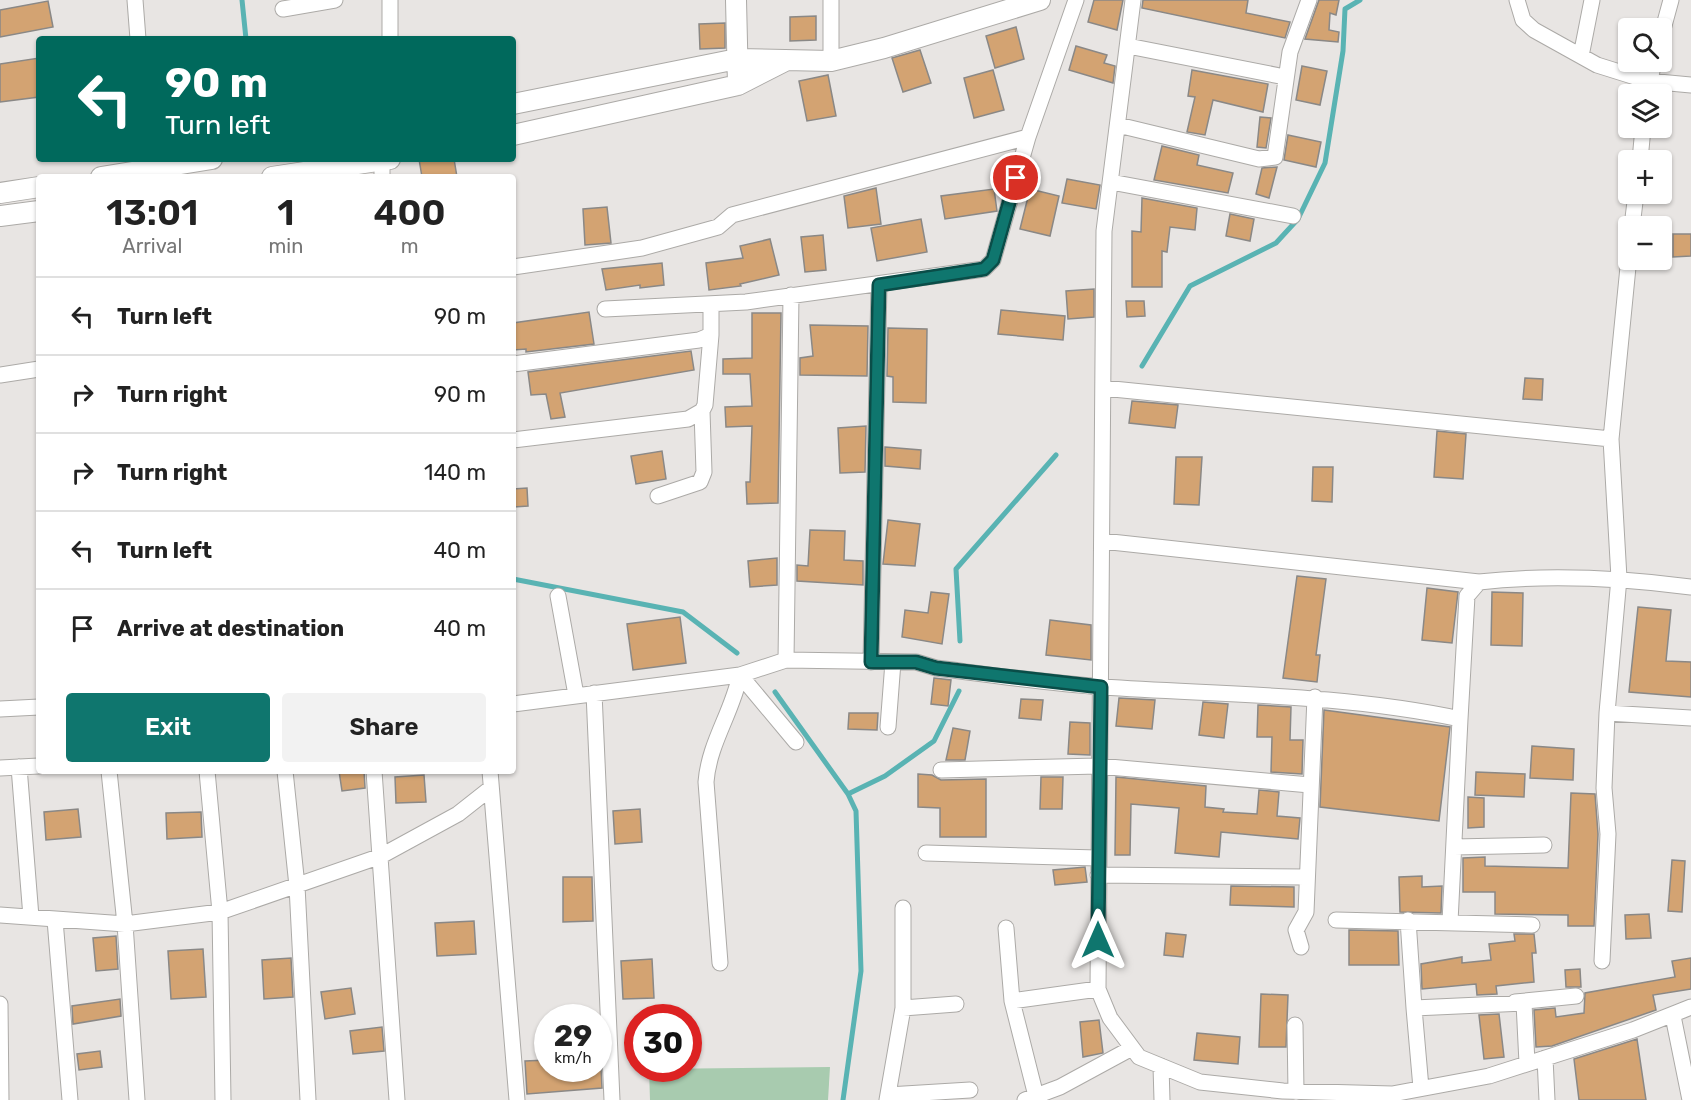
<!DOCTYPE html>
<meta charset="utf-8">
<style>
:root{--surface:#fff;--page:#f2f2f2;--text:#222;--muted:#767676;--line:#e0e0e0;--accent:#0f766e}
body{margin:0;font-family:Rubik,sans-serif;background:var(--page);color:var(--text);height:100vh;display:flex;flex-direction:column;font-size:22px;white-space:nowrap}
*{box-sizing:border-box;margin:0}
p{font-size:20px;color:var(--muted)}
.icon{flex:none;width:33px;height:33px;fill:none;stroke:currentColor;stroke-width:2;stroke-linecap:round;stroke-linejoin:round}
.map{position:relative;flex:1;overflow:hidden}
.sheet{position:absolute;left:36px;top:174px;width:480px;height:600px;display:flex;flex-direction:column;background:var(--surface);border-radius:6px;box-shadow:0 2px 4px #0004}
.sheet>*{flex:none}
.banner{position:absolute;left:36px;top:36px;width:480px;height:126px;border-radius:6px;box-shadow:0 2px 4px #0004;background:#00695c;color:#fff;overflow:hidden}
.buttons{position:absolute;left:1618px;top:18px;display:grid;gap:12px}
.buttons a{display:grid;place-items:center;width:54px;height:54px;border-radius:6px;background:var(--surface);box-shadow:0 2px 4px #0004;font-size:30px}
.speed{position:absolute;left:534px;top:1004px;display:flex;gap:12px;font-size:30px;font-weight:700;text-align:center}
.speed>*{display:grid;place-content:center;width:78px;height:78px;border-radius:50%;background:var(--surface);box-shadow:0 2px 4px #0004;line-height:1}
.speed small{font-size:15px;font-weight:400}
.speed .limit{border:9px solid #d22;background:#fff;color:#111}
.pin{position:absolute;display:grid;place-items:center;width:51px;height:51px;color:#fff;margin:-26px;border:3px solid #fff;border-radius:50%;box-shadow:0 2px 6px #0007}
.me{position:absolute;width:66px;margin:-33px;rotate:0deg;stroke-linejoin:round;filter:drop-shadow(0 0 4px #0008)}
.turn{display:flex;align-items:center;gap:21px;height:126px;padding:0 30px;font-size:27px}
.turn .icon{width:78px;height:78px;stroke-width:2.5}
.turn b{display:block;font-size:42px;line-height:51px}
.eta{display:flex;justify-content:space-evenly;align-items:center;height:102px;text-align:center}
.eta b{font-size:36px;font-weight:600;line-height:42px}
.action{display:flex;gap:12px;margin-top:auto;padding:12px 30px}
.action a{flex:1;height:69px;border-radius:6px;background:var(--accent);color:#fff;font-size:24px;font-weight:600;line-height:69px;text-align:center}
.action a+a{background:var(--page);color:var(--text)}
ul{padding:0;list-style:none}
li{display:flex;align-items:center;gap:18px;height:78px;padding:0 30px;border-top:2px solid var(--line)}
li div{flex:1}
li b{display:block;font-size:22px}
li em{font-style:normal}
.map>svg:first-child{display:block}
.green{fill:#a8cbaf}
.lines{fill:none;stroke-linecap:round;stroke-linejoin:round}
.stream{stroke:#59b3b3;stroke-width:5}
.building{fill:#d3a372;stroke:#8a8886;stroke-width:1.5}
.minor-casing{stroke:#acaaa7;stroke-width:17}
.tertiary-casing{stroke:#acaaa7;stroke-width:22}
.minor{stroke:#fff;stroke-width:15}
.tertiary{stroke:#fff;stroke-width:20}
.route-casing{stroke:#0a4d48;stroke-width:15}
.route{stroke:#0f766e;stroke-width:10}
</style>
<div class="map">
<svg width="1691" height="1100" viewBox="0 0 1691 1100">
<rect width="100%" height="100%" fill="#e8e5e3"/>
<path class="green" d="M830 1067 828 1100H650L649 1069Z"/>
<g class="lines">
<path class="stream" d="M242 0 246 39
M1142 366 1190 286 1276 243 1298 219 1325 163 1343 51 1345 9 1360 0
M513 579 683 612 737 653
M960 641 956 569 1056 455
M775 692 848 794 856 811 861 971 843 1100
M848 794 885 776 934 741 959 691"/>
</g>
<path class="building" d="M1094 0H1123L1117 30 1088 22Z
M1143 0H1248L1246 13 1290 22 1285 38 1142 8Z
M1319 0H1339L1336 15 1330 13 1329 30 1339 32 1338 42 1305 39Z
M48 1 53 27 0 37V10Z
M816 16V40L790 41V17Z
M725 23V48L700 49 699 24Z
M1016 27 1024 59 995 68 986 36Z
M1076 46 1107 55 1104 63 1115 66 1113 83 1069 70Z
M920 50 931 83 903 92 892 58Z
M39 58V97L0 102V64Z
M1302 66 1327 71 1320 105 1296 100Z
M993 70 1004 110 974 118 964 78Z
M1192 70 1268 84 1263 112 1213 100 1205 135 1187 132 1195 97 1188 96Z
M828 75 836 116 807 121 799 81Z
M1260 117 1271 118 1266 148 1257 147Z
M1288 135 1321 142 1316 167 1284 160Z
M1162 146 1199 155 1197 165 1233 173 1228 193 1154 180Z
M419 159H454L457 177H422Z
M1277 167 1269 198 1256 194 1262 168Z
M1067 179 1100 185 1096 209 1062 203Z
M876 188 881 224 848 228 844 196Z
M994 189 997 211 945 219 941 196Z
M1030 189 1059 196 1050 236 1020 229Z
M1142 198 1197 208 1195 230 1170 227 1167 252 1162 251V287H1132V231L1141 232Z
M607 207 611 243 585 245 583 209Z
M1230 214 1254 219 1250 241 1226 236Z
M921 219 927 252 877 261 871 228Z
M1673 234H1691V256L1673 257Z
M823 235 826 270 805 272 801 237Z
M770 239 779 275 740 284 741 286 709 290 706 263 743 258 740 246Z
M662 263 664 285 640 288V285L606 290 602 269Z
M1094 289V317L1068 319 1066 291Z
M1126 301H1144L1145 316 1127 317Z
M1001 310 1065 316 1063 340 998 334Z
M589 312 594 344 526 352V349L513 350V323Z
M752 313H781L778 503 747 504 746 482H750L752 426 726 427 725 407 752 406 750 374H723V359L752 358Z
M810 325 868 326 867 376 800 375V358L813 356Z
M888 328 927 329 926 403 893 402V377L887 376Z
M691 351 694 370 560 393 565 417 551 419 546 394 531 395 528 372Z
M1525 378 1543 379 1542 400 1523 399Z
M1132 401 1178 405 1175 428 1129 423Z
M866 426 865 472 840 473 838 428Z
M1437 431 1466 434 1463 479 1434 477Z
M885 447 921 450 920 469 885 466Z
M662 451 666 479 636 484 631 456Z
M1176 457H1202L1199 505 1174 504Z
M1313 467H1333L1332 502 1312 501Z
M527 488 528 506 514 507 513 489Z
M888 520 920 524 915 566 883 564Z
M810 530 845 531 844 560 863 561V585L797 581V565L808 566Z
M777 558V585L750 587 748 561Z
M1297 576 1326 579 1316 655H1320L1317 682 1283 678Z
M1427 588 1458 592 1452 643 1422 640Z
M931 592 949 594 942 644 902 637 905 610 928 613Z
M1492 592 1523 593 1522 646 1491 645Z
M1638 607 1671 610 1666 661 1691 662V697L1629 692Z
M680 617 686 663 633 670 627 624Z
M1050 620 1091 625V660L1046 655Z
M934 678 951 680 948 706 931 704Z
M1119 698 1155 700 1152 729 1116 726Z
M1021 699 1043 700 1041 720 1019 718Z
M1203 702 1228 704 1224 738 1199 735Z
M1258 705 1291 707 1290 740H1303L1302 774 1271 772 1272 737H1257Z
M1324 710 1450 727 1439 821 1320 807Z
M849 713H878L877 730 848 729Z
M1070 722 1090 723V755L1068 754Z
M953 728 970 731 965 760H946Z
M1532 746 1574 749 1573 780 1530 778Z
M339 771H364L365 788 342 791Z
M1476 772 1525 774 1524 797 1475 795Z
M918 774 932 775 941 780 986 779V837H940V808L918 807Z
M424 775 426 802 396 803 395 777Z
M1041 777H1063L1062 809H1040Z
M1116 777 1206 786 1205 807 1224 809 1223 812 1257 814 1259 790 1279 792 1277 816 1300 818 1298 839 1221 832 1219 857 1175 853 1179 808 1131 804 1130 855H1115Z
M1571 793 1595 794 1598 834 1594 926H1568V915L1495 914V892H1463V858L1485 857V866L1568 868Z
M1468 797 1484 798V827L1468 828Z
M78 809 81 837 46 840 44 812Z
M640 809 642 842 615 844 613 811Z
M201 812 202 837 167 839 166 813Z
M1672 860 1685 861 1682 912 1668 911Z
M1085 867 1087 882 1055 885 1053 870Z
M1422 876V887L1442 886 1441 913 1400 912 1399 877Z
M563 877H592L593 921 563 922Z
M1231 886 1294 887V907L1230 905Z
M1649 914 1651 938 1626 939 1625 915Z
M474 921 476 954 437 956 435 923Z
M1349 930 1398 931 1399 965H1349Z
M1166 933 1186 935 1183 957 1164 955Z
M1514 934H1534L1536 953H1532L1534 982 1496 986 1497 994 1477 995 1476 984 1422 989 1421 964 1462 957V963L1491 960 1489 944 1515 941Z
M116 936 118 969 96 971 93 938Z
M203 949 206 997 171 999 168 951Z
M291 958 293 997 264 999 262 960Z
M1691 958V989L1653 995 1656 1010 1552 1046 1536 1047 1534 1010 1555 1008 1556 1017 1584 1013 1585 993 1675 977 1672 961Z
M652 959 654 998 623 999 621 961Z
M1580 969 1581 987H1566L1565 970Z
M351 988 355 1014 325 1019 321 992Z
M1261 994 1288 995 1286 1047H1259Z
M120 999 121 1016 73 1024 72 1006Z
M1499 1014 1504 1057 1484 1059 1479 1015Z
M1099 1020 1103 1053 1083 1057 1080 1022Z
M382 1027 384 1051 353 1054 350 1031Z
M1197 1033 1240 1037 1238 1064 1194 1060Z
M1637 1039 1646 1100H1579L1574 1059Z
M100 1051 102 1067 79 1070 77 1054Z
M548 1060V1068H601L602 1088 527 1094 525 1061Z"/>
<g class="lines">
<defs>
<path id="minor" d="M135 0 138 39
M390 0V39
M1133 0 1104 231 1098 989 1110 1018 1139 1057 1200 1082 1283 1091 1392 1094 1489 1076 1633 1030 1691 1007
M1517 0 1523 20 1534 30 1597 65 1648 81 1691 85
M283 9 335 0
M1662 33 1671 0
M1128 46 1285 77
M1581 56 1592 0
M831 61V0
M1647 94 1654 62
M1118 125 1259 159 1275 157 1290 52 1309 0
M1640 160 1643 128
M382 177V161
M1111 182 1293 216
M1632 226 1636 194
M513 267 642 248 718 227 732 215 1028 137 1076 0
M605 309 746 302 984 269 993 260 1028 137
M513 364 699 340 711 335V304
M0 375 39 369
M1103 388 1611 439
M513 440 688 419 702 411 705 405 711 335
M658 496 700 482 704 472 702 411
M1102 541 1479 582
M558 596 576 695
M786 660 791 295
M871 662 879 285
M740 675 796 742
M594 693 612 1100
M513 704 740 675 786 660 916 662 936 668C991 675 1047 683 1103 687 1223 695 1342 694 1460 719L1467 596 1479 582C1550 574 1621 578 1691 587
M0 709 39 707
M1607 713 1691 718
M888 727 893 662
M19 767 31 917
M0 768 39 766
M941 770 1098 766 1310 785
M109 771 125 924 137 1100
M207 771 220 912 223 1100
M285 771 297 886 308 1100
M374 771 397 1100
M490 771 517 1100
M1454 847 1544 845
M926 853 1097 858
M1098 875 1307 877
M0 915 125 924 220 912 381 856 458 814 491 788
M55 920 70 1100
M1336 920 1532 925
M1408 920 1414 1008
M1450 922 1460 719
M1006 928 1012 1001 1036 1096
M1301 947 1296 930 1306 912 1315 697
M1602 961 1608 834 1604 788 1607 713 1619 578 1611 439 1629 257
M720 963 706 782C709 743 732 713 740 675
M1012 1001 1098 989
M1515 1002 1576 996
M0 1004 1 1100
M903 1008 956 1004
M1673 1016 1690 1100
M1295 1025 1296 1092
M1545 1058 1547 1100
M1161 1066 1162 1100
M1421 1088 1414 1008 1524 1003 1527 1063
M888 1095 970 1090
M887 1100 903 1008V908
M1025 1100 1060 1087 1132 1048"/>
<path id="tertiary" d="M738 85 785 61
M513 104 737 59 831 61 884 48 1040 0
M513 135 738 85 736 0
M101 177 212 159
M272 177 390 159
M0 193 39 187
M0 216 39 211"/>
</defs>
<use href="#minor" class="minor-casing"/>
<use href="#tertiary" class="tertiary-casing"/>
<use href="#minor" class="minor"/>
<use href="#tertiary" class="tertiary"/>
</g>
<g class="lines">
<defs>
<path id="route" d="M1016 178 993 260 984 269 879 285 871 662H916L936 668 1101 687 1098 940"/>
</defs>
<use href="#route" class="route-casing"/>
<use href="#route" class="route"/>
</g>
</svg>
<div class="buttons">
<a><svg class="icon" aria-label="search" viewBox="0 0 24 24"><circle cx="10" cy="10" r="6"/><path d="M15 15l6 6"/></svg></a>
<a><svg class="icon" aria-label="layers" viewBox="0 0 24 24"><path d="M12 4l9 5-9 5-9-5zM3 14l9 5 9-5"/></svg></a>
<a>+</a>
<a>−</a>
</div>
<div class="speed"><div>29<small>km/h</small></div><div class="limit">30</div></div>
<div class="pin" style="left:1016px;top:178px;background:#d93025"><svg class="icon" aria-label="arrive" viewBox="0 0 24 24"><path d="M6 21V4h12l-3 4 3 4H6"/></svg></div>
<svg class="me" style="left:1098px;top:940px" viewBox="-20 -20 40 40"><path d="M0-17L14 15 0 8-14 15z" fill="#0f766e" stroke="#fff" stroke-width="4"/></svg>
<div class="banner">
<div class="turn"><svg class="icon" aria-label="left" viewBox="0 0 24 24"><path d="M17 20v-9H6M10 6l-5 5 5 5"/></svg><div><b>90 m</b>Turn left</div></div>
</div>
<section class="sheet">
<div class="eta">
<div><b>13:01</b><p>Arrival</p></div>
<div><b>1</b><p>min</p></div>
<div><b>400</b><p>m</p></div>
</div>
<ul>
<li><svg class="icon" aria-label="left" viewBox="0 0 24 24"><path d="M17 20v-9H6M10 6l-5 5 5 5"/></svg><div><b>Turn left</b></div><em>90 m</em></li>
<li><svg class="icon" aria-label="right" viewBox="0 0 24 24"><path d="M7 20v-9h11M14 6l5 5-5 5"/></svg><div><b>Turn right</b></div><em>90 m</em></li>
<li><svg class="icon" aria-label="right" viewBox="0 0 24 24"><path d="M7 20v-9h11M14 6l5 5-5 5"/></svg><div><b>Turn right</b></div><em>140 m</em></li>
<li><svg class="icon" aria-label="left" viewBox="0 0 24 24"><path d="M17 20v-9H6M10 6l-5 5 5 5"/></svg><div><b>Turn left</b></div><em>40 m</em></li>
<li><svg class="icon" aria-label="arrive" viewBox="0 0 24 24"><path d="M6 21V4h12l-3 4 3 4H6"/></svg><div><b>Arrive at destination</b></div><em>40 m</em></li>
</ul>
<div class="action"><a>Exit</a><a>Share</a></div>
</section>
</div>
